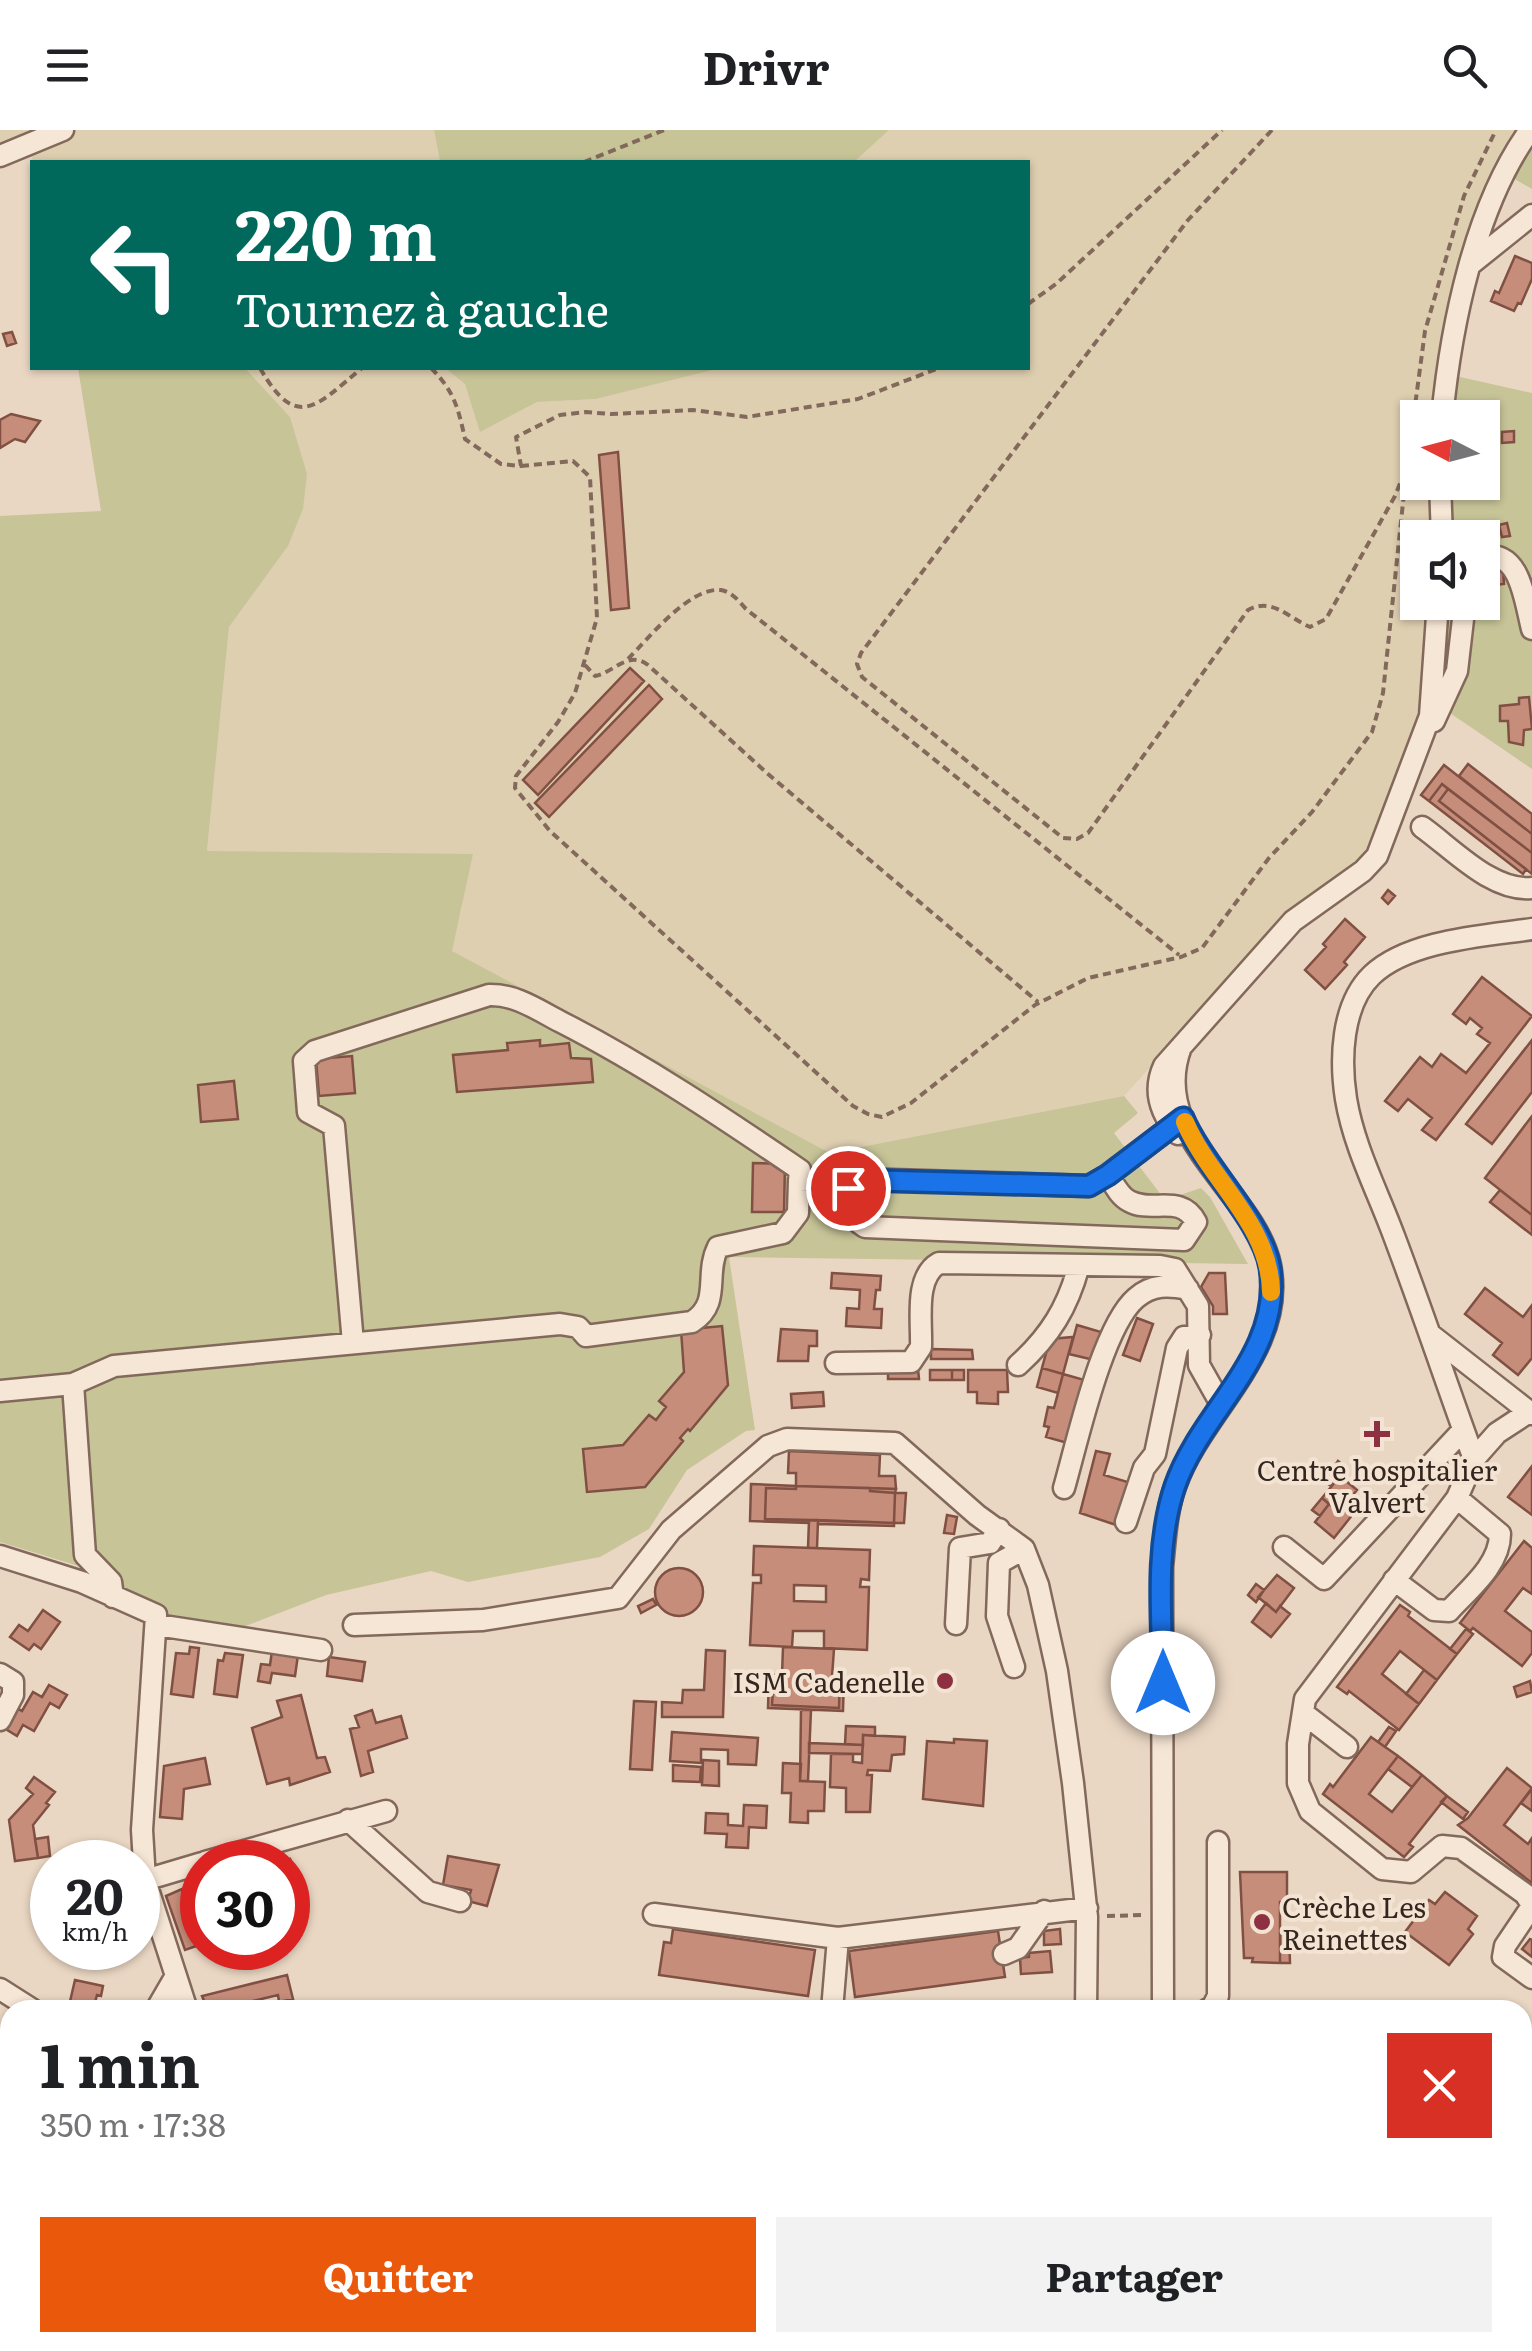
<!DOCTYPE html>
<html lang="fr">
<meta charset="utf-8">
<style>
:root{--surface:#fff;--page:#f2f2f2;--text:#202124;--muted:#757577;--accent:#ea580c}
body{margin:0;font-family:Literata,serif;background:var(--page);color:var(--text);height:100vh;display:flex;flex-direction:column;font-size:38px;white-space:nowrap}
*{box-sizing:border-box;margin:0}
p{font-size:32px;color:var(--muted)}
.icon{flex:none;width:55px;height:55px;fill:none;stroke:currentColor;stroke-width:2;stroke-linecap:round;stroke-linejoin:round}
.map{position:relative;flex:1;overflow:hidden}
.sheet{position:absolute;left:0px;top:1870px;width:1532px;height:352px;display:flex;flex-direction:column;background:var(--surface);border-radius:30px 30px 0 0;box-shadow:0 2px 8px #0004}
.sheet>*{flex:none}
.banner{position:absolute;left:30px;top:30px;width:1000px;height:210px;border-radius:0px;box-shadow:0 2px 8px #0004;background:#00695c;color:#fff;overflow:hidden}
.needle{width:65px;rotate:276deg}
.tools{position:absolute;left:1400px;top:270px;display:grid;gap:20px}
.tools a{display:grid;place-items:center;width:100px;height:100px;border-radius:0px;background:var(--surface);box-shadow:0 2px 8px #0004;font-size:50px}
.speed{position:absolute;left:30px;top:1710px;display:flex;gap:20px;font-size:50px;font-weight:700;text-align:center}
.speed>*{display:grid;place-content:center;width:130px;height:130px;border-radius:50%;background:var(--surface);box-shadow:0 2px 8px #0004;line-height:1}
.speed small{font-size:25px;font-weight:400}
.speed .limit{border:15px solid #d22;background:#fff;color:#111}
.pin{position:absolute;display:grid;place-items:center;width:85px;height:85px;color:#fff;margin:-42px;border:5px solid #fff;border-radius:50%;box-shadow:0 2px 10px #0007}
.me{position:absolute;width:110px;margin:-55px;rotate:0deg;stroke-linejoin:round;filter:drop-shadow(0 0 8px #0008)}
.turn{display:flex;align-items:center;gap:35px;height:210px;padding:0 40px;font-size:45px}
.turn .icon{width:130px;height:130px;stroke-width:2.5}
.turn b{display:block;font-size:70px;line-height:85px}
.round{display:grid;place-items:center;flex:none;width:105px;height:105px;border-radius:0px;background:var(--page)}
.summary{display:flex;align-items:center;justify-content:space-between;height:170px;padding:0 40px}
h1{font-size:60px;font-weight:700;line-height:75px}
.cta{display:flex;gap:20px;margin-top:auto;padding:20px 40px}
.cta a{flex:1;height:115px;border-radius:0px;background:var(--accent);color:#fff;font-size:40px;font-weight:700;line-height:115px;text-align:center}
.cta a+a{background:var(--page);color:var(--text)}
header{display:flex;justify-content:space-between;align-items:center;height:130px;padding:0 40px;background:var(--surface);font-size:45px;font-weight:700}
.map>svg:first-child{display:block}
.farmland{fill:#dfcfb1}
.green{fill:#c7c498}
.building{fill:#c68d7b;stroke:#805043;stroke-width:2.5;fill-rule:evenodd}
.lines{fill:none;stroke-linecap:round;stroke-linejoin:round}
.minor-casing{stroke:#83695b;stroke-width:25}
.path{stroke:#83695b;stroke-width:4;stroke-dasharray:8 5;stroke-linecap:butt}
.minor{stroke:#f6e6d5;stroke-width:20}
.route-casing{stroke:#114b97;stroke-width:25}
.route{stroke:#1a73e8;stroke-width:18}
.slow{stroke:#f59e0b;stroke-width:18}
.poi-dot{fill:#8d3041;stroke:#f2e3d2;stroke-width:4}
.labels{text-anchor:middle;dominant-baseline:central;stroke-width:8;stroke-linejoin:round;paint-order:stroke}
.poi-label{font-size:28px;fill:#34251e;stroke:#f2e3d2}
</style>
<header><svg class="icon" aria-label="menu" viewBox="0 0 24 24"><path d="M4 6h16M4 12h16M4 18h16"/></svg>Drivr<svg class="icon" aria-label="search" viewBox="0 0 24 24"><circle cx="10" cy="10" r="6"/><path d="M15 15l6 6"/></svg></header>
<div class="map">
<svg width="1532" height="2221" viewBox="0 0 1532 2221">
<rect width="100%" height="100%" fill="#ead7c3"/>
<path class="farmland" d="M0 0H434L440 32H33L27 10 0 22Z
M889 0H1518L1510 13 1435 287 1418 288V352L1434 353 1433 407 1418 408V472L1430 473 1422 586 1392 668 1357 736 1219 862 1124 966 830 1023 451 821 462 777 207 721 229 497 288 416 290 287 245 238H445L465 254 481 301 537 272 596 269 716 238H1028V32H854Z
M1522 2038H1532V2101L1523 2108Z
M697 2212H979L983 2220 1004 2213H1445L1441 2221H695Z"/>
<path class="green" d="M434 0H889L854 32H440Z
M1532 15V59L1511 47Z
M78 238H245L290 287 307 344 303 379 288 416 229 497 207 721 473 724 452 821 830 1023 1124 966 1138 983 1114 1003 1165 1070 1201 1058 1210 1067 1248 1134 729 1127 755 1300 746 1301 687 1340 649 1399 600 1427 468 1452 431 1441 326 1465 235 1500 162 1489 163 1477 114 1460 85 1438 0 1412V386L101 381Z
M445 238H716V239L596 269 537 272 480 302 465 254Z
M1451 245 1532 263V639L1450 583 1436 580 1443 473 1482 472V408L1446 407 1445 353 1482 352V288L1447 287Z"/>
<path class="building" d="M1515 126 1532 133V149L1521 174 1518 173 1514 181 1491 171 1495 161 1499 163Z
M12 202 16 213 7 216 3 204Z
M11 284 40 291 25 312 15 309 0 318V290Z
M1514 301V312L1502 313V302Z
M1482 313H1490L1491 338H1482Z
M618 322 629 478 611 480 599 325Z
M1507 393 1510 406 1502 407 1499 395Z
M1503 438 1504 454 1485 456 1484 439Z
M630 538 644 551 538 665 523 650Z
M649 555 662 569 549 687 535 673Z
M1529 567 1532 599 1524 600 1523 615 1509 612 1508 591H1500V576L1519 574V568Z
M1468 634 1532 684V704L1459 646Z
M1444 635 1532 704V723L1442 654 1429 671 1421 665Z
M1442 654 1448 659 1439 671 1526 739 1523 744 1429 671Z
M1448 659 1532 723V744L1439 671Z
M1388 760 1395 766 1388 774 1382 768Z
M1345 789 1365 807 1344 832 1347 835 1325 859 1305 840 1326 817 1323 814Z
M1482 847 1532 886 1436 1010 1422 1000 1432 988 1408 969 1398 981 1385 971 1420 927 1432 937 1441 924 1466 943 1490 913 1477 904 1482 898 1470 888 1466 894 1453 884Z
M540 910V916L569 913 571 928 591 929 593 952 457 962 453 925 508 920 507 913Z
M1532 910V962L1492 1014 1466 994Z
M352 926 355 963 319 966 316 929Z
M234 951 238 989 201 992 198 955Z
M1532 986V1085L1485 1048Z
M753 1033 785 1034 784 1082H752Z
M1500 1060 1532 1085V1105L1490 1072Z
M832 1143 881 1146 880 1160H876L874 1179H882L881 1198 846 1196 847 1178 859 1179 860 1160 831 1158Z
M1209 1143H1225L1227 1184H1213V1176L1201 1157Z
M1485 1158 1523 1187 1532 1175V1228L1518 1245 1493 1225 1502 1213 1465 1184Z
M1137 1188 1153 1194 1140 1231 1123 1225Z
M1077 1195 1101 1202 1094 1230 1069 1224Z
M722 1196 728 1255 690 1301 688 1299 680 1308 683 1311 645 1357 587 1362 583 1319 623 1315 649 1285 656 1290 666 1277 659 1271 684 1242 681 1200Z
M781 1199 817 1201V1216H809L808 1231H778Z
M1073 1207 1063 1244 1042 1238 1050 1209Z
M931 1219 972 1220 973 1229H931Z
M1042 1238 1063 1244 1058 1263 1037 1257Z
M888 1239H918L919 1249H888Z
M930 1240H952V1250H930Z
M952 1240H964V1250H952Z
M968 1240H1007L1008 1262H998V1274L977 1273V1262H968Z
M1063 1244 1088 1251 1071 1314 1046 1307 1049 1297 1044 1296 1048 1277 1054 1278Z
M823 1262 824 1276 792 1278 791 1264Z
M789 1321 880 1325 879 1346H895L896 1359 796 1356V1343H788Z
M1096 1321 1110 1324 1104 1345 1131 1353 1119 1396 1080 1383Z
M1338 1331 1346 1338 1340 1346 1332 1340Z
M1532 1336V1385L1508 1367Z
M1332 1340 1340 1346 1331 1356 1323 1350Z
M1340 1346 1357 1360 1339 1382 1322 1368Z
M751 1354 796 1356V1359L766 1358 765 1389 809 1390V1393L750 1391Z
M796 1356 870 1358V1361L895 1363 894 1393 765 1389 766 1358 796 1359Z
M870 1358 896 1359 895 1363 870 1361Z
M895 1363H906L904 1393H894Z
M1322 1368 1329 1374 1320 1386 1312 1380Z
M1329 1374 1339 1382 1344 1377 1353 1384 1334 1408 1315 1392Z
M947 1385 957 1387 954 1404 944 1403Z
M809 1390H818L817 1418H808Z
M818 1390 894 1393V1396L818 1394Z
M1524 1411 1532 1418V1464L1523 1458 1505 1481 1532 1502V1523L1522 1536 1473 1498 1470 1501 1460 1493Z
M754 1416 870 1420 869 1450 861 1449 860 1457H869L867 1520 824 1518V1501H793L792 1517 750 1515 753 1453H761V1445H753ZM794 1455 826 1456V1472L794 1471Z
M655 1462a24 24 0 1 1 48 0a24 24 0 1 1-48 0Z
M1277 1445 1294 1458 1276 1482 1258 1467Z
M1256 1454 1264 1460 1256 1472 1248 1465Z
M653 1469 656 1475 641 1483 638 1476Z
M1266 1473 1276 1482 1280 1476 1290 1484 1271 1507 1252 1492Z
M1400 1475 1410 1482 1408 1486 1457 1524 1437 1550 1400 1521 1382 1544 1419 1574 1399 1600 1349 1561 1347 1564 1337 1557Z
M43 1480 60 1492 41 1519 34 1514 29 1520 10 1507 19 1495 28 1501Z
M1466 1499 1473 1504 1457 1524 1450 1519Z
M190 1517 199 1518 193 1567 171 1564 176 1523 189 1524Z
M783 1517 834 1519 832 1547H840L839 1578 772 1575 774 1545H782Z
M706 1520 725 1521 723 1587H662V1572L682 1573 683 1560H704Z
M272 1521 298 1525 295 1546 272 1543 270 1553 258 1551 261 1534 270 1535Z
M225 1523 243 1525 237 1567 214 1564 218 1530 223 1531Z
M329 1527 365 1532 362 1551 327 1546Z
M1424 1540 1437 1550 1419 1574 1406 1564Z
M769 1545H774L772 1575 839 1578 840 1547H844L843 1581 768 1578Z
M1530 1551 1532 1562 1517 1567 1514 1557Z
M49 1555 67 1565 59 1578 50 1573 34 1601 23 1595 17 1606 4 1598 15 1577 22 1581 33 1562 42 1567Z
M301 1565 317 1628 325 1627 330 1642 290 1655 289 1648 267 1654 252 1598 282 1587 277 1571Z
M634 1571 656 1572 652 1640 630 1639Z
M372 1580 376 1593 401 1586 407 1608 368 1621 373 1642 361 1646 350 1599 359 1597 355 1586Z
M801 1580H811L808 1651H800Z
M846 1596 875 1597V1606L863 1605V1615L845 1614Z
M1389 1597 1396 1601 1385 1617 1378 1612Z
M672 1602 758 1608 756 1635 728 1634V1620L701 1619V1633L670 1631Z
M863 1605 905 1607 904 1624 892 1625 890 1641 868 1640 867 1645H872L870 1682H846V1658L830 1657 831 1624H853V1632L862 1633Z
M1371 1607 1398 1626 1369 1664 1392 1682 1422 1645 1447 1666 1409 1714 1413 1717 1404 1727 1323 1664 1330 1654 1333 1657Z
M954 1609 987 1611 983 1676 923 1669 927 1611 954 1613Z
M809 1613 863 1615 862 1624 809 1623Z
M1398 1626 1422 1645 1412 1657 1388 1639Z
M205 1628 210 1654 184 1659 182 1689 160 1687 164 1636Z
M703 1630 719 1631V1656L702 1655Z
M783 1633 801 1634 800 1651 825 1652 824 1681H808V1693L790 1692 791 1663H782Z
M673 1635 701 1637 700 1652 673 1651Z
M1507 1638 1532 1658 1504 1695 1528 1714 1532 1708V1753L1458 1695 1468 1688Z
M34 1647 55 1662 46 1673 49 1675 33 1695 38 1728 15 1731 9 1690 33 1664 26 1658Z
M1532 1659V1681L1521 1673Z
M1447 1666 1468 1682 1463 1689 1441 1672Z
M744 1675 767 1676 766 1698 749 1697 748 1718 726 1717 727 1704 705 1703 706 1683 728 1684V1695L743 1696Z
M48 1707 50 1726 38 1728 35 1709Z
M448 1726 499 1735 487 1776 468 1771 471 1760 443 1755Z
M290 1729 295 1740 291 1742 299 1757 288 1763V1732H283Z
M1240 1742H1287V1772H1280V1833L1252 1832 1253 1828H1244Z
M182 1759 187 1779 202 1774V1814L185 1820 166 1766Z
M1445 1762 1477 1786 1468 1799 1473 1804 1449 1835 1405 1802 1429 1770 1435 1774Z
M288 1781 290 1786 301 1781 305 1791 288 1799Z
M673 1799 815 1820 808 1866 659 1845 664 1812 671 1813Z
M1060 1799 1061 1814 1044 1815V1801Z
M998 1801 1005 1847 855 1867 849 1821Z
M1280 1802H1289L1290 1833H1280Z
M1530 1809 1532 1810V1827L1522 1819Z
M1050 1821 1052 1842 1021 1844 1020 1828 1029 1827V1823Z
M287 1845 293 1869 279 1872 278 1865 249 1872 250 1880H208L202 1866Z
M75 1850 103 1856 101 1866 97 1865 93 1880H68Z
M10 1889V1924L0 1917 3 1910 0 1902Z
M0 2077 10 2079 9 2091 0 2089Z
M1530 2136 1532 2221H1526L1528 2214 1519 2213 1522 2212Z
M4 2147 10 2149V2168L0 2164Z
M66 2212H93L91 2221H64Z
M142 2212H160L159 2220 162 2221H140Z
M357 2212H391L392 2213 385 2221H354L352 2219Z
M453 2212H472L484 2221H464Z
M497 2212H523L518 2221 496 2218Z
M596 2212 608 2214 628 2212 623 2221H591Z"/>
<g class="lines">
<defs>
<path id="minor" d="M0 26 63 0
M1471 134 1532 85
M1442 288C1451 195 1475 76 1530 0
M1440 352 1442 408
M1482 428C1520 416 1525 472 1532 499
M1434 591 1457 541 1465 472
M1422 697C1453 719 1492 762 1532 758
M1532 799C1484 806 1409 810 1372 845 1341 875 1340 930 1346 969 1354 1017 1377 1060 1394 1106 1422 1180 1447 1255 1474 1329L1457 1368 1305 1569 1298 1614V1653L1310 1681 1382 1739 1411 1742 1442 1716 1461 1718 1525 1764 1532 1775
M1178 1004C1161 984 1152 962 1164 936L1293 791 1363 741 1377 726 1430 586 1438 472
M859 1049 849 1057C846 1076 849 1087 865 1097L1184 1110 1196 1092C1181 1063 1152 1084 1129 1071 1119 1066 1114 1054 1108 1045
M1431 1205 1532 1284
M353 1213 334 996 308 982 304 931 315 921 489 865C515 864 538 880 561 892 645 935 722 987 800 1040L799 1051 859 1049 1089 1056 1108 1045 1183 988
M836 1233 911 1232 921 1217C922 1190 914 1147 939 1133L1160 1136 1175 1139 1198 1176 1199 1235 1221 1274
M1018 1235C1050 1206 1068 1177 1079 1135
M0 1261 73 1254
M1474 1329 1497 1303 1529 1282
M1064 1358C1077 1313 1102 1197 1136 1168 1152 1154 1169 1155 1188 1159
M1126 1392 1144 1338 1155 1324 1177 1218 1184 1207 1200 1205
M1284 1417 1324 1449 1463 1300
M0 1426 82 1452 156 1485 142 1700 145 1750 187 1880
M1394 1450 1434 1480 1449 1481C1469 1459 1500 1435 1500 1404L1457 1368
M113 1467 111 1452 85 1425 73 1254 114 1236 560 1194 578 1197 586 1206 692 1192C722 1173 704 1145 718 1117L783 1103 798 1083 799 1051
M956 1494 960 1418 990 1413 999 1399
M157 1495 321 1520
M354 1495 483 1490 618 1468 671 1400 768 1316 787 1309 895 1313 977 1385 1024 1419 1038 1455 1057 1541 1073 1653 1087 1787 1086 1880
M1014 1537 997 1486 999 1433 1024 1419
M0 1544 13 1552V1565L0 1590
M1303 1583 1347 1617
M348 1690 428 1762 460 1771
M205 1732 386 1681
M145 1750 202 1733
M1532 1776 1505 1816 1503 1827 1532 1848
M654 1784 838 1808 1087 1778
M1004 1824 1018 1818 1044 1781
M0 1859 33 1880
M156 1880 174 1849
M832 1880 838 1808
M1163 1880 1162 1437C1165 1409 1166 1380 1176 1354 1203 1280 1287 1220 1270 1135 1255 1062 1147 1006 1181 917
M1207 1880 1213 1876 1218 1866V1712
M1522 2032H1532
M0 2141 10 2143
M435 2212 442 2221
M994 2212 997 2221
M126 2221 128 2212
M572 2221 573 2212
M681 2221 683 2212"/>
</defs>
<use href="#minor" class="minor-casing"/>
<path class="path" d="M1272 0 1188 90 861 523 857 534 862 547 1063 708 1077 709 1088 703 1248 480C1272 467 1287 487 1310 497L1326 489 1395 366 1407 336 1425 201 1464 66 1496 0
M584 32 664 0
M1028 174 1056 154 1222 0
M260 238C297 303 317 275 362 238
M431 238C454 261 458 277 465 309L501 334 521 336 516 307 560 285 586 282 611 284 693 280 747 287 858 269 939 238
M521 336 573 331 590 347 597 488 575 563 558 592 516 646 515 658 550 701 853 976 868 984 882 987 911 973 1035 875 1088 848 1181 827 1202 818 1269 728 1312 682 1372 602 1383 563 1406 344
M628 529C649 508 689 457 721 460 732 462 739 471 746 479L1179 825
M585 535 595 546C615 542 628 520 648 535L768 644 1038 872
M1107 1786 1143 1785
M1522 2094 1532 2090
M1417 2221 1429 2212"/>
<use href="#minor" class="minor"/>
</g>
<g class="lines">
<defs>
<path id="route" d="M848 1058 859 1050 1089 1056 1108 1045 1183 988C1203 1035 1263 1093 1270 1138 1283 1225 1201 1280 1175 1356 1154 1418 1162 1489 1163 1553"/>
</defs>
<use href="#route" class="route-casing"/>
<use href="#route" class="route"/>
<path class="slow" d="M1185 992C1210 1051 1270 1094 1271 1162"/>
</g>
<g class="poi-dot">
<path d="M1372 1289h10v10h10v10h-10v10h-10v-10h-10v-10h10z"/>
<circle cx="945" cy="1551" r="10"/>
<circle cx="1262" cy="1792" r="10"/>
</g>
<g class="labels">
<g class="poi-label">
<text x="1377" y="1339">Centre hospitalier<tspan x="1377" dy="32">Valvert</tspan></text>
<text x="925" y="1551" text-anchor="end">ISM Cadenelle</text>
<text x="1282" y="1776" text-anchor="start">Crèche Les<tspan x="1282" dy="32">Reinettes</tspan></text>
</g>
</g>
</svg>
<div class="tools">
<a><svg class="needle" viewBox="-14 -14 28 28"><path d="M0-13l5 13h-10z" fill="#e53935"/><path d="M0 13l5-13h-10z" fill="#757577"/></svg></a>
<a><svg class="icon" aria-label="sound" viewBox="0 0 24 24"><path d="M4 9h4l5-4v14l-5-4H4zM17 9q2 3 0 6"/></svg></a>
</div>
<div class="speed"><div>20<small>km/h</small></div><div class="limit">30</div></div>
<div class="pin" style="left:848px;top:1058px;background:#d93025"><svg class="icon" aria-label="arrive" viewBox="0 0 24 24"><path d="M6 21V4h12l-3 4 3 4H6"/></svg></div>
<svg class="me" style="left:1163px;top:1553px" viewBox="-20 -20 40 40"><circle r="19" fill="#fff"/><path d="M0-13L10 11 0 6-10 11z" fill="#1a73e8"/></svg>
<div class="banner">
<div class="turn"><svg class="icon" aria-label="left" viewBox="0 0 24 24"><path d="M17 20v-9H6M10 6l-5 5 5 5"/></svg><div><b>220 m</b>Tournez à gauche</div></div>
</div>
<section class="sheet">
<div class="summary"><div><h1>1 min</h1><p>350 m · 17:38</p></div><a class="round" style="background:#d93025;color:#fff"><svg class="icon" aria-label="close" viewBox="0 0 24 24"><path d="M6 6l12 12M18 6L6 18"/></svg></a></div>
<div class="cta"><a>Quitter</a><a>Partager</a></div>
</section>
</div>
